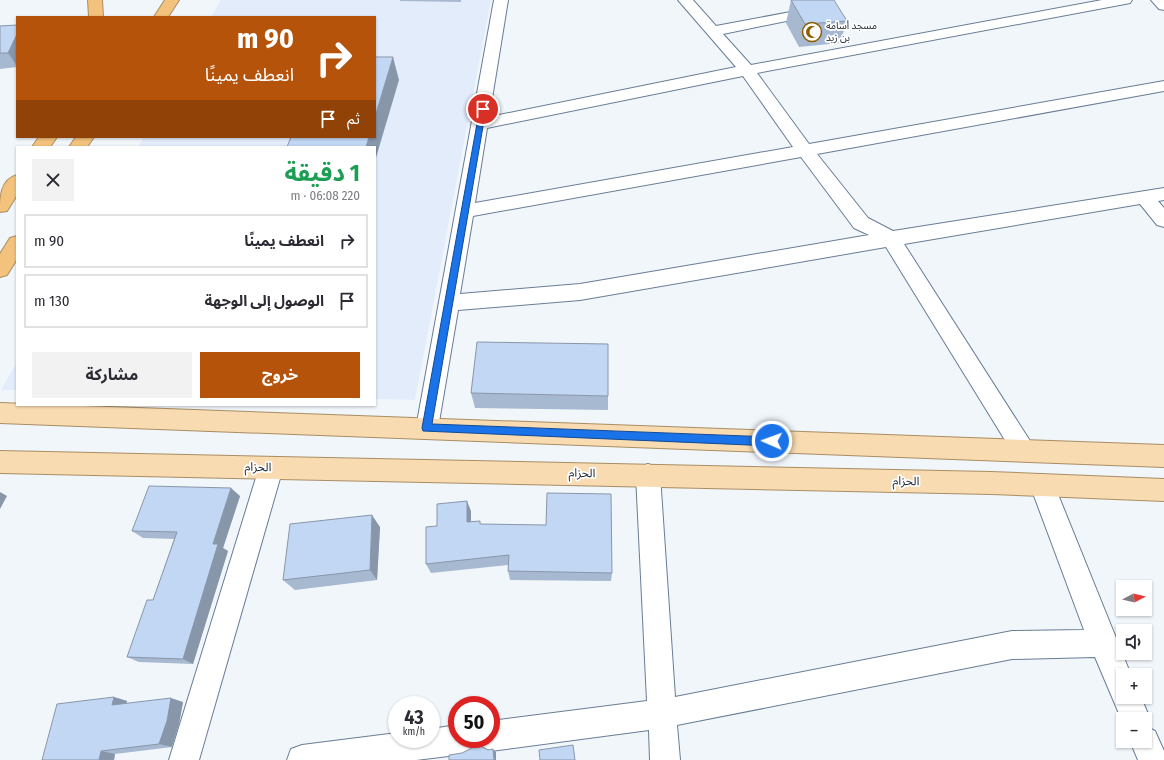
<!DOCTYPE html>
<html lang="ar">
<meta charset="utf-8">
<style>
:root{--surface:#fff;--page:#f2f2f3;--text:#2b2b33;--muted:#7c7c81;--line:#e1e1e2;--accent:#b45309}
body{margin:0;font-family:"Fira Sans Condensed","Noto Sans Arabic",sans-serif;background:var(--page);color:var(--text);direction:rtl;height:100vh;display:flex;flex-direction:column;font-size:15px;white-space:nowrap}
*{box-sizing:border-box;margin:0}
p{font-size:13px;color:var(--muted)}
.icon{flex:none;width:22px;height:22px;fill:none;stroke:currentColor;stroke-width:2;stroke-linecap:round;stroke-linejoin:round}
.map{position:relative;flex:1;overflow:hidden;direction:ltr}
.details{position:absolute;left:16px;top:146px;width:360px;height:260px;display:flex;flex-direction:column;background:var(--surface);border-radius:0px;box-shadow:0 1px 3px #0004;direction:rtl}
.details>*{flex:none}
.guide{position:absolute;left:16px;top:16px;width:360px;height:122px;border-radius:0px;box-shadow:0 1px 3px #0004;direction:rtl;background:#b45309;color:#fff;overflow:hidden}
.needle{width:26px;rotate:83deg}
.buttons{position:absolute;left:1116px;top:580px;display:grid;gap:8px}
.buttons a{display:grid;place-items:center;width:36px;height:36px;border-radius:0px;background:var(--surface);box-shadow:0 1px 3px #0004;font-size:20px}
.speed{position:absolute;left:388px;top:696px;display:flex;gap:8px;font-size:20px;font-weight:700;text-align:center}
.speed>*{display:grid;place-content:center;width:52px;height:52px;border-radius:50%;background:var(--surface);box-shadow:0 1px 3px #0004;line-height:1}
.speed small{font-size:10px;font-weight:400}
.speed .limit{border:6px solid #d22;background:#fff;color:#111}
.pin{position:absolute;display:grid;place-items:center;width:34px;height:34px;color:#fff;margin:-17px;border:2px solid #fff;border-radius:50%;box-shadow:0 1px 4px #0007}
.me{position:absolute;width:44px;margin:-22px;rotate:272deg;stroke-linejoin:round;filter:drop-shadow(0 0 3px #0008)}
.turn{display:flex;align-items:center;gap:14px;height:84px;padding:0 16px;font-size:18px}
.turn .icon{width:52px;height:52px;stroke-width:2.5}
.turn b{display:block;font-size:28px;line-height:34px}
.then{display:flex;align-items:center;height:38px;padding:0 16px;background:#0003;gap:8px;font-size:15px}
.round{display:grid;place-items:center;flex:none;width:42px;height:42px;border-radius:0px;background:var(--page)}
.overview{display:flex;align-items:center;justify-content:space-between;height:68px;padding:0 16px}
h1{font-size:24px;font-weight:700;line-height:30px;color:#1e9e55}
.action{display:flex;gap:8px;margin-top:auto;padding:8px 16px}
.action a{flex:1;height:46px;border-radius:0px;background:var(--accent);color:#fff;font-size:16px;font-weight:700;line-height:46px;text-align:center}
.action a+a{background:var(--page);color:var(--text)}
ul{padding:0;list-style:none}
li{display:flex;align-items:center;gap:12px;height:54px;margin:0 8px 6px;padding:0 8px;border:2px solid var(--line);border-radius:0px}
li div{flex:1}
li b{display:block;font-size:15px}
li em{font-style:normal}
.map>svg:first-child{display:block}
.built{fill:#e2ecfa}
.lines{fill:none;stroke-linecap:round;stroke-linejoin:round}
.minor-casing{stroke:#697d96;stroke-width:2}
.major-casing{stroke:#a98d63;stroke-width:2}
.highway-casing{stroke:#a98d63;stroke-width:2}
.minor{fill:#fff;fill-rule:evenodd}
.major{fill:#f8dbb1;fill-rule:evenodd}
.highway{fill:#f3c37d;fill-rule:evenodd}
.wall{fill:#a7b9d1}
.shaded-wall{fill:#8896aa}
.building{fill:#c2d7f3;stroke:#8896aa}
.route{fill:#1a73e8;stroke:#114b97}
.labels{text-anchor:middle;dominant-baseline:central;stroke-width:3.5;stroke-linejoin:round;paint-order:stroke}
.far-poi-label{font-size:10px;fill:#202833;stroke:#fff;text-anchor:start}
.street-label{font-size:12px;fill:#202833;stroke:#fff}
</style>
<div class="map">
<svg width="1164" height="760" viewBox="0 0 1164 760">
<rect width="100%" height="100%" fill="#f1f6fb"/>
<path class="built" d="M221 0H491L415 400 375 399V147H138L144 137H375V17H211Z
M17 362V390H1Z"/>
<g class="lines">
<defs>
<path id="minor" d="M494 0H508L489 117 736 67 678 0H693L716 26 796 11 801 12 803 15 801 18 723 34 751 65 1102 0H1132L1130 3 1125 4 757 73 809 144 1164 81V91L817 154 868 218 893 231 1164 188V200L1158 201 1164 208V227L1157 225 1140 204 904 244 1032 444 1036 451 1032 458 1024 461 1016 458 886 247 580 300 458 310 438 428 435 435 427 438 419 435 416 428ZM743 76 793 147 475 203 487 128ZM801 157 854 228 869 235 580 284 460 294 473 216Z
M1151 0H1164V10L1159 9Z
M271 457 279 460 283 468 199 760H169L259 468 263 460Z
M648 464 656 467 660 475 675 697 1012 631 1084 630 1030 485 1033 477 1042 474 1051 477 1131 675H1123V697H1141L1150 719 1147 727 1155 731 1164 751V760H1138L1130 741H1145V719H1123V723L1095 657 1012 659 677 725 680 760H650L649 730 491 751 481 746 479 741 475 749 465 754 416 760H287L291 749 302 745 397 733V739H431V729L457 725V739H491V721L647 701 636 475 640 467Z"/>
<path id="major" d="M0 403 1164 445V467L0 423Z
M0 451 991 472 1164 479V501L991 494 0 473Z"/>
<path id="highway" d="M88 0H102L103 17H89Z
M165 0H179L168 17H154Z
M39 137H57L50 147H32Z
M76 137H94L87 147H69Z
M17 175V195L7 211 0 212C0 198 0 180 17 175Z
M17 236V259L7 275 0 277V254L10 238Z"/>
</defs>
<use href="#minor" class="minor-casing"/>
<use href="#major" class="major-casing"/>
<use href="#highway" class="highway-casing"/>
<use href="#minor" class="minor"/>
<use href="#major" class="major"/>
<use href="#highway" class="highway"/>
</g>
<path class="wall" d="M400 0H461V2L400 1Z
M791 0 847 21 840 43 799 47 786 23Z
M17 25V67L0 69V26Z
M471 393 608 396V410L475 408Z
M240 496 223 548 228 551 193 664 139 662 127 657 153 600 174 539 143 538 132 531Z
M471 511V522L481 524 612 573 611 581 510 580 508 571V565L431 573 426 564 437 526Z
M380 527 377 580 295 590 283 580Z
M114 697 127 701 126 704 183 702 179 724 172 747 115 754 114 760H42Z"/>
<path class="shaded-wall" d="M17 34V66L8 53Z
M393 57 399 80 375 161V147H366L369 137H375V117Z
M231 488 240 496 223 548 228 551 193 664 183 659 213 544Z
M0 492 7 496 0 509Z
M467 501 471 511V532L467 522Z
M372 515 380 527 377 580 370 570Z
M114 697 127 701 125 709 112 705Z
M171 698 183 702 179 724 172 747 159 744Z
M493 749 496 752V760H494Z
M101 751 115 754 114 760H99Z"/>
<path class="building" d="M791 0H834L847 21 805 24Z
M17 25V34L8 53H0V26Z
M375 57H393L375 117Z
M291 137H369L366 147H287Z
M477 342 608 344V396L471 393Z
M149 486 231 488 213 544H218L183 659 127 657 147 600H153L177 532 132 531Z
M547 493 611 494 612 573 508 571 509 555 426 564V527L437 526V504L467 501V522L480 521V524L546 525Z
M372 515 370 570 283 580 290 524Z
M114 697 112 705 171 698 167 721 159 744 101 751 99 760H42L57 704Z
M478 745 488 750 493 749 494 760H449V755L462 753Z
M573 745 575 760H540L539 750Z"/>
<path class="route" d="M480 107H485L486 109 432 424 772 437 776 438 777 441 776 444 772 446 423 431 422 428Z"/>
<defs>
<symbol id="mosque-ring" viewBox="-11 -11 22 22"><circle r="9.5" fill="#fff" stroke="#8c5f04" stroke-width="1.5"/><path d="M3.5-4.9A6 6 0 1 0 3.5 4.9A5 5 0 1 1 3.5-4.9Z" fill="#8c5f04"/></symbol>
</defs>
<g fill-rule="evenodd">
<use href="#mosque-ring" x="801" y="21" width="22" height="22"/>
</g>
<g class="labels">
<g class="far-poi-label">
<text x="826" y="26">مسجد أسامة<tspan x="826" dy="12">بن زيد</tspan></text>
</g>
<g class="street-label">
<text transform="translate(258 467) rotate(1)">الحزام</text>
<text transform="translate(582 473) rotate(1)">الحزام</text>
<text transform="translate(906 481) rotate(1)">الحزام</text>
</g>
</g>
</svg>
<div class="buttons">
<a><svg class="needle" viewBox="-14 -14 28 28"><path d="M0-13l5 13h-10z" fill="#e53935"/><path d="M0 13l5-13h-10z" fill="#7c7c81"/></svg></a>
<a><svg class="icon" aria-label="sound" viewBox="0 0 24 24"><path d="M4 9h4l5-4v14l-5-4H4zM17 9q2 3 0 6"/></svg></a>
<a>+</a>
<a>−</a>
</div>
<div class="speed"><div>43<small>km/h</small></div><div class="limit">50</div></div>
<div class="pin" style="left:483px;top:109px;background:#d93025"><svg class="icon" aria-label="arrive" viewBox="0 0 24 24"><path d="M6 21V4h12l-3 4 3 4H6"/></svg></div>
<svg class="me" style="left:772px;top:441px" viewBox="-20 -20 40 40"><circle r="17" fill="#1a73e8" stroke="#fff" stroke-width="3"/><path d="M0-11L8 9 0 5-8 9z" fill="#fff"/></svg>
<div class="guide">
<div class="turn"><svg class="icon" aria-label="right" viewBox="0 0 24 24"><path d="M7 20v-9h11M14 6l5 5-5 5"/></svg><div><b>90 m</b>انعطف يمينًا</div></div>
<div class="then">ثم<svg class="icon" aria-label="arrive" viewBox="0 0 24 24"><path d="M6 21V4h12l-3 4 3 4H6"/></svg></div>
</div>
<section class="details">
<div class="overview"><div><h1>1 دقيقة</h1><p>220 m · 06:08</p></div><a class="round"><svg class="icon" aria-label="close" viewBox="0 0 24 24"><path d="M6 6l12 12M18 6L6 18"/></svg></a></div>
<ul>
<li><svg class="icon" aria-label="right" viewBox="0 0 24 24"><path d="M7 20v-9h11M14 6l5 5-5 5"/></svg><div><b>انعطف يمينًا</b></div><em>90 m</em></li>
<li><svg class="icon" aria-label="arrive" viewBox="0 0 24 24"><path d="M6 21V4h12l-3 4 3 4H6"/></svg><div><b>الوصول إلى الوجهة</b></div><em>130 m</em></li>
</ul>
<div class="action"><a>خروج</a><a>مشاركة</a></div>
</section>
</div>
